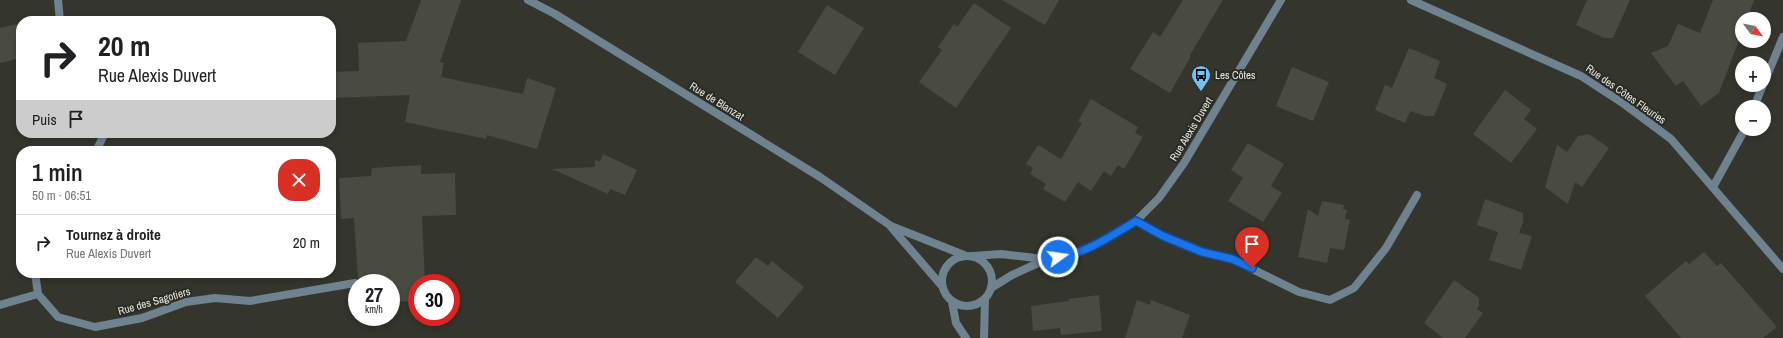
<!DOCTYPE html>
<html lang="fr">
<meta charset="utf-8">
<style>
:root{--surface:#fff;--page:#f6f6f6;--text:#202124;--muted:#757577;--line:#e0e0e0}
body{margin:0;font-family:"Archivo Narrow",sans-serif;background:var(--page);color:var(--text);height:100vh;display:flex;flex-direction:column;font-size:15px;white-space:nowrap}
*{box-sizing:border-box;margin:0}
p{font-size:13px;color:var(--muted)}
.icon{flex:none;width:22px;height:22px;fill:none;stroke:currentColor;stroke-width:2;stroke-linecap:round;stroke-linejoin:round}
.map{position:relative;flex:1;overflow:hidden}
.details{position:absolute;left:16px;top:146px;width:320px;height:132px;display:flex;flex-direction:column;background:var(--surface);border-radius:16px;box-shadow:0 2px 6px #0003}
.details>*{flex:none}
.hud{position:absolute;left:16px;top:16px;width:320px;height:122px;border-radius:16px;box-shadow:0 2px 6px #0003;background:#fff;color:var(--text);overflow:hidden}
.needle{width:26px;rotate:122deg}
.controls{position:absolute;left:1735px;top:12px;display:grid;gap:8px}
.controls a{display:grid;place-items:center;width:36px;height:36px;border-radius:50%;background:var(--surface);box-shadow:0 2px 6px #0003;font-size:20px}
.speed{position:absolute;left:348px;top:274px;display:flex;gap:8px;font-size:20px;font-weight:700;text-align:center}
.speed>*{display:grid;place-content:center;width:52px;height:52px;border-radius:50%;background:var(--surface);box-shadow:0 2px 6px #0003;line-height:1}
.speed small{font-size:10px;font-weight:400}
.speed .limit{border:6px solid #d22;background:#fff;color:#111}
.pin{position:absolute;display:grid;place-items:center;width:34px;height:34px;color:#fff;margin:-41px -17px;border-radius:50% 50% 50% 0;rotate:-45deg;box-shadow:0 0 4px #0007}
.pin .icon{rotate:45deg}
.me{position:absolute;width:44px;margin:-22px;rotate:76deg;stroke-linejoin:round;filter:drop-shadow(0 0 3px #0008)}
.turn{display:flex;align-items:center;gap:14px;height:84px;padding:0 16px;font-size:18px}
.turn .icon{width:52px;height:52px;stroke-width:2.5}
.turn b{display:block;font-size:28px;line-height:34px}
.then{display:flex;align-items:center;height:38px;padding:0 16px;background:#0003;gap:8px;font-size:15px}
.round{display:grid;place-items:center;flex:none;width:42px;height:42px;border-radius:16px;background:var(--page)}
.headline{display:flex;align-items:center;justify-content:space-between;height:68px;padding:0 16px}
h1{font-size:24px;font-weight:600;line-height:30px}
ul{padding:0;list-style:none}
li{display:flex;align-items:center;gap:12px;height:56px;padding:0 16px;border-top:1px solid var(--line)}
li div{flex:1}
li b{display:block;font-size:15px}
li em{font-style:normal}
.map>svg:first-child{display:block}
.building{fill:#494b42}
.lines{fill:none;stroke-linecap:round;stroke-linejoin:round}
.minor{stroke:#6e8290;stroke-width:8}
.tertiary{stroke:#6e8290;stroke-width:8}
.route-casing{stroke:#114b97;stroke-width:10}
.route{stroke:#1a73e8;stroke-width:7}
.labels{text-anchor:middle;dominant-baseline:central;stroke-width:4;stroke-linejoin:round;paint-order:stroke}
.poi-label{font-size:11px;fill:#e5e7e1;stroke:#2a2c23;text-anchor:start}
.street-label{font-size:11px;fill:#e5e7e1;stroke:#2a2c23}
</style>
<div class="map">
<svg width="1783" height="338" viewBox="0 0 1783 338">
<rect width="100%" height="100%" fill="#34362d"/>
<path class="building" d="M421 0H461L440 62 444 63 441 77 523 94 527 78 556 88 537 149 487 135 486 139 405 122 410 95 331 98V72L359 71 358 43 406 41Z
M1002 0H1059L1045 25Z
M1183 0H1223L1190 55 1191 56 1170 93 1130 69 1153 32 1160 37Z
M1587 0H1630L1613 38H1604L1576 25Z
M1713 0H1754L1747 19H1742V32L1719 93 1701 106 1683 81 1676 86 1651 53 1668 46 1678 24 1700 33Z
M974 3 1011 28 956 108 919 82 942 50 938 47 954 24 957 27Z
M827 5 864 28 835 75 798 52Z
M21 23V58L0 63V28Z
M1409 48 1440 61 1434 78 1447 84 1434 116H1425L1410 111 1405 123 1375 110 1385 85 1392 88Z
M1292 67 1329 82 1313 121 1276 106Z
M1505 90 1531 110 1524 119 1537 129 1511 163 1473 134Z
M1091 99 1138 127 1135 133 1143 137 1124 169 1118 165 1111 176 1104 171 1091 191 1078 182 1065 202 1043 189 1046 184 1030 174 1033 168 1026 164 1038 145 1061 159 1082 123 1078 121Z
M1589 134 1609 148 1582 187 1575 182 1568 204 1545 187 1557 145 1567 152 1578 136Z
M1248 143 1284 164 1271 186 1282 193 1263 222 1228 201 1243 178 1231 170Z
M603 154 637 170 625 195 610 189 608 194 552 169 595 167V159L600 162Z
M421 165V174L455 173 456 215 422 216 425 283H417V301L391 302V283H360L358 278 354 218 341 219 339 178 371 176 372 168Z
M1485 199 1523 213V222L1519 233 1532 236 1521 270 1489 260 1498 232 1477 225Z
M1322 201 1344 205 1343 209 1347 210 1345 219 1350 220 1344 250 1330 248 1327 263 1298 257 1308 209 1318 216Z
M1704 252 1717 266 1721 263 1777 327 1763 338H1681L1645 296 1686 261 1689 264Z
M756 257 768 266 772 261 804 287 778 318 735 282Z
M1454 280 1479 298V306L1477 309 1483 313 1465 338H1443L1424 323Z
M1099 295 1102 331 1061 335 1060 328 1033 331 1031 306 1069 301V299Z
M1137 300 1150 305 1151 300 1190 315 1182 338H1125Z"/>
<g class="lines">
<path class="minor" d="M58 0 60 21
M1411 0 1581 76 1624 104 1671 139 1783 269
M1764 83 1783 37
M1754 107 1763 85
M96 151 105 133
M1713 187 1745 129
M1136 221 1163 236 1202 252 1232 259 1299 292 1330 300 1354 288 1386 248 1417 195
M973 256 1001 254 1044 259
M35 273 38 294 58 317 95 327 142 318 186 302 215 298 250 301 355 283
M991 288 1012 275 1045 260 1071 255 1095 245 1136 221 1159 198 1184 163 1281 0
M952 302 956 323 966 338
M0 305 38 294
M984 338 985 299"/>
<path class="tertiary" d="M528 0 555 14 820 177 891 226 964 255
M891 227 941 285
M942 281a25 25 0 1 1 50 0a25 25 0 1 1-50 0Z"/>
</g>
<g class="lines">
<defs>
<path id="route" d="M1058 257C1087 253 1111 236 1136 221L1163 236 1202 252 1232 259 1252 268"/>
</defs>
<use href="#route" class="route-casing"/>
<use href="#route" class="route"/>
</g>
<defs>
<symbol id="bus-pin" viewBox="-11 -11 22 30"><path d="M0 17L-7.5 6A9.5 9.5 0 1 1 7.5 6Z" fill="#72c1f5" stroke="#2a2c23"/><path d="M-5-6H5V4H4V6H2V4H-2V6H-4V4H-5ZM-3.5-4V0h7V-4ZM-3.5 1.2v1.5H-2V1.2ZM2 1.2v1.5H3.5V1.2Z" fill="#111"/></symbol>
</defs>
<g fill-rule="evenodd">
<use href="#bus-pin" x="1190" y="64" width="22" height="30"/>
</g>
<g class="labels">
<g class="poi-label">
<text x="1215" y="75">Les Côtes</text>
</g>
<g class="street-label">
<text transform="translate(1626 94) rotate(35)">Rue des Côtes Fleuries</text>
<text transform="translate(717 101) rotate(32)">Rue de Blanzat</text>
<text transform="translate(1191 129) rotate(-59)">Rue Alexis Duvert</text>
<text transform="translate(154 301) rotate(-16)">Rue des Sagotiers</text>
</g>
</g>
</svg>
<div class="controls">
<a><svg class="needle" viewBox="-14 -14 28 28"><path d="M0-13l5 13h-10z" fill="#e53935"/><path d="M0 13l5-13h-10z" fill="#757577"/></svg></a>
<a>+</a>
<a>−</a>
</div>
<div class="speed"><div>27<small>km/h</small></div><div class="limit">30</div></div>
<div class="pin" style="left:1252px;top:268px;background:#d93025"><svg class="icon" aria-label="arrive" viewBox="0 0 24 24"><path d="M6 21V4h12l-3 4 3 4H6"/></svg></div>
<svg class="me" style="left:1058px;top:257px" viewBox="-20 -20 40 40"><circle r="17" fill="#1a73e8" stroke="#fff" stroke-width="3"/><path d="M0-11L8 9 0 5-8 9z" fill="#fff"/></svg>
<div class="hud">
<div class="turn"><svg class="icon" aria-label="right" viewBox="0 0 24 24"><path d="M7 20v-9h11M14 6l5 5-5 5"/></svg><div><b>20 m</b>Rue Alexis Duvert</div></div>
<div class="then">Puis<svg class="icon" aria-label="arrive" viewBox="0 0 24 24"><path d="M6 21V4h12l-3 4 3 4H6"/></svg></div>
</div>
<section class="details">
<div class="headline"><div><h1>1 min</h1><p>50 m · 06:51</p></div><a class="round" style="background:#d93025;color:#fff"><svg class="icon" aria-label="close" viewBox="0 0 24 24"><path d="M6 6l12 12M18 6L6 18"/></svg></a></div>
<ul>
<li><svg class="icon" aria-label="right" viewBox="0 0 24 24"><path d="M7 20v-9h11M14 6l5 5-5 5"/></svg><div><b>Tournez à droite</b><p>Rue Alexis Duvert</p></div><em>20 m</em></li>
</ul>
</section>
</div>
